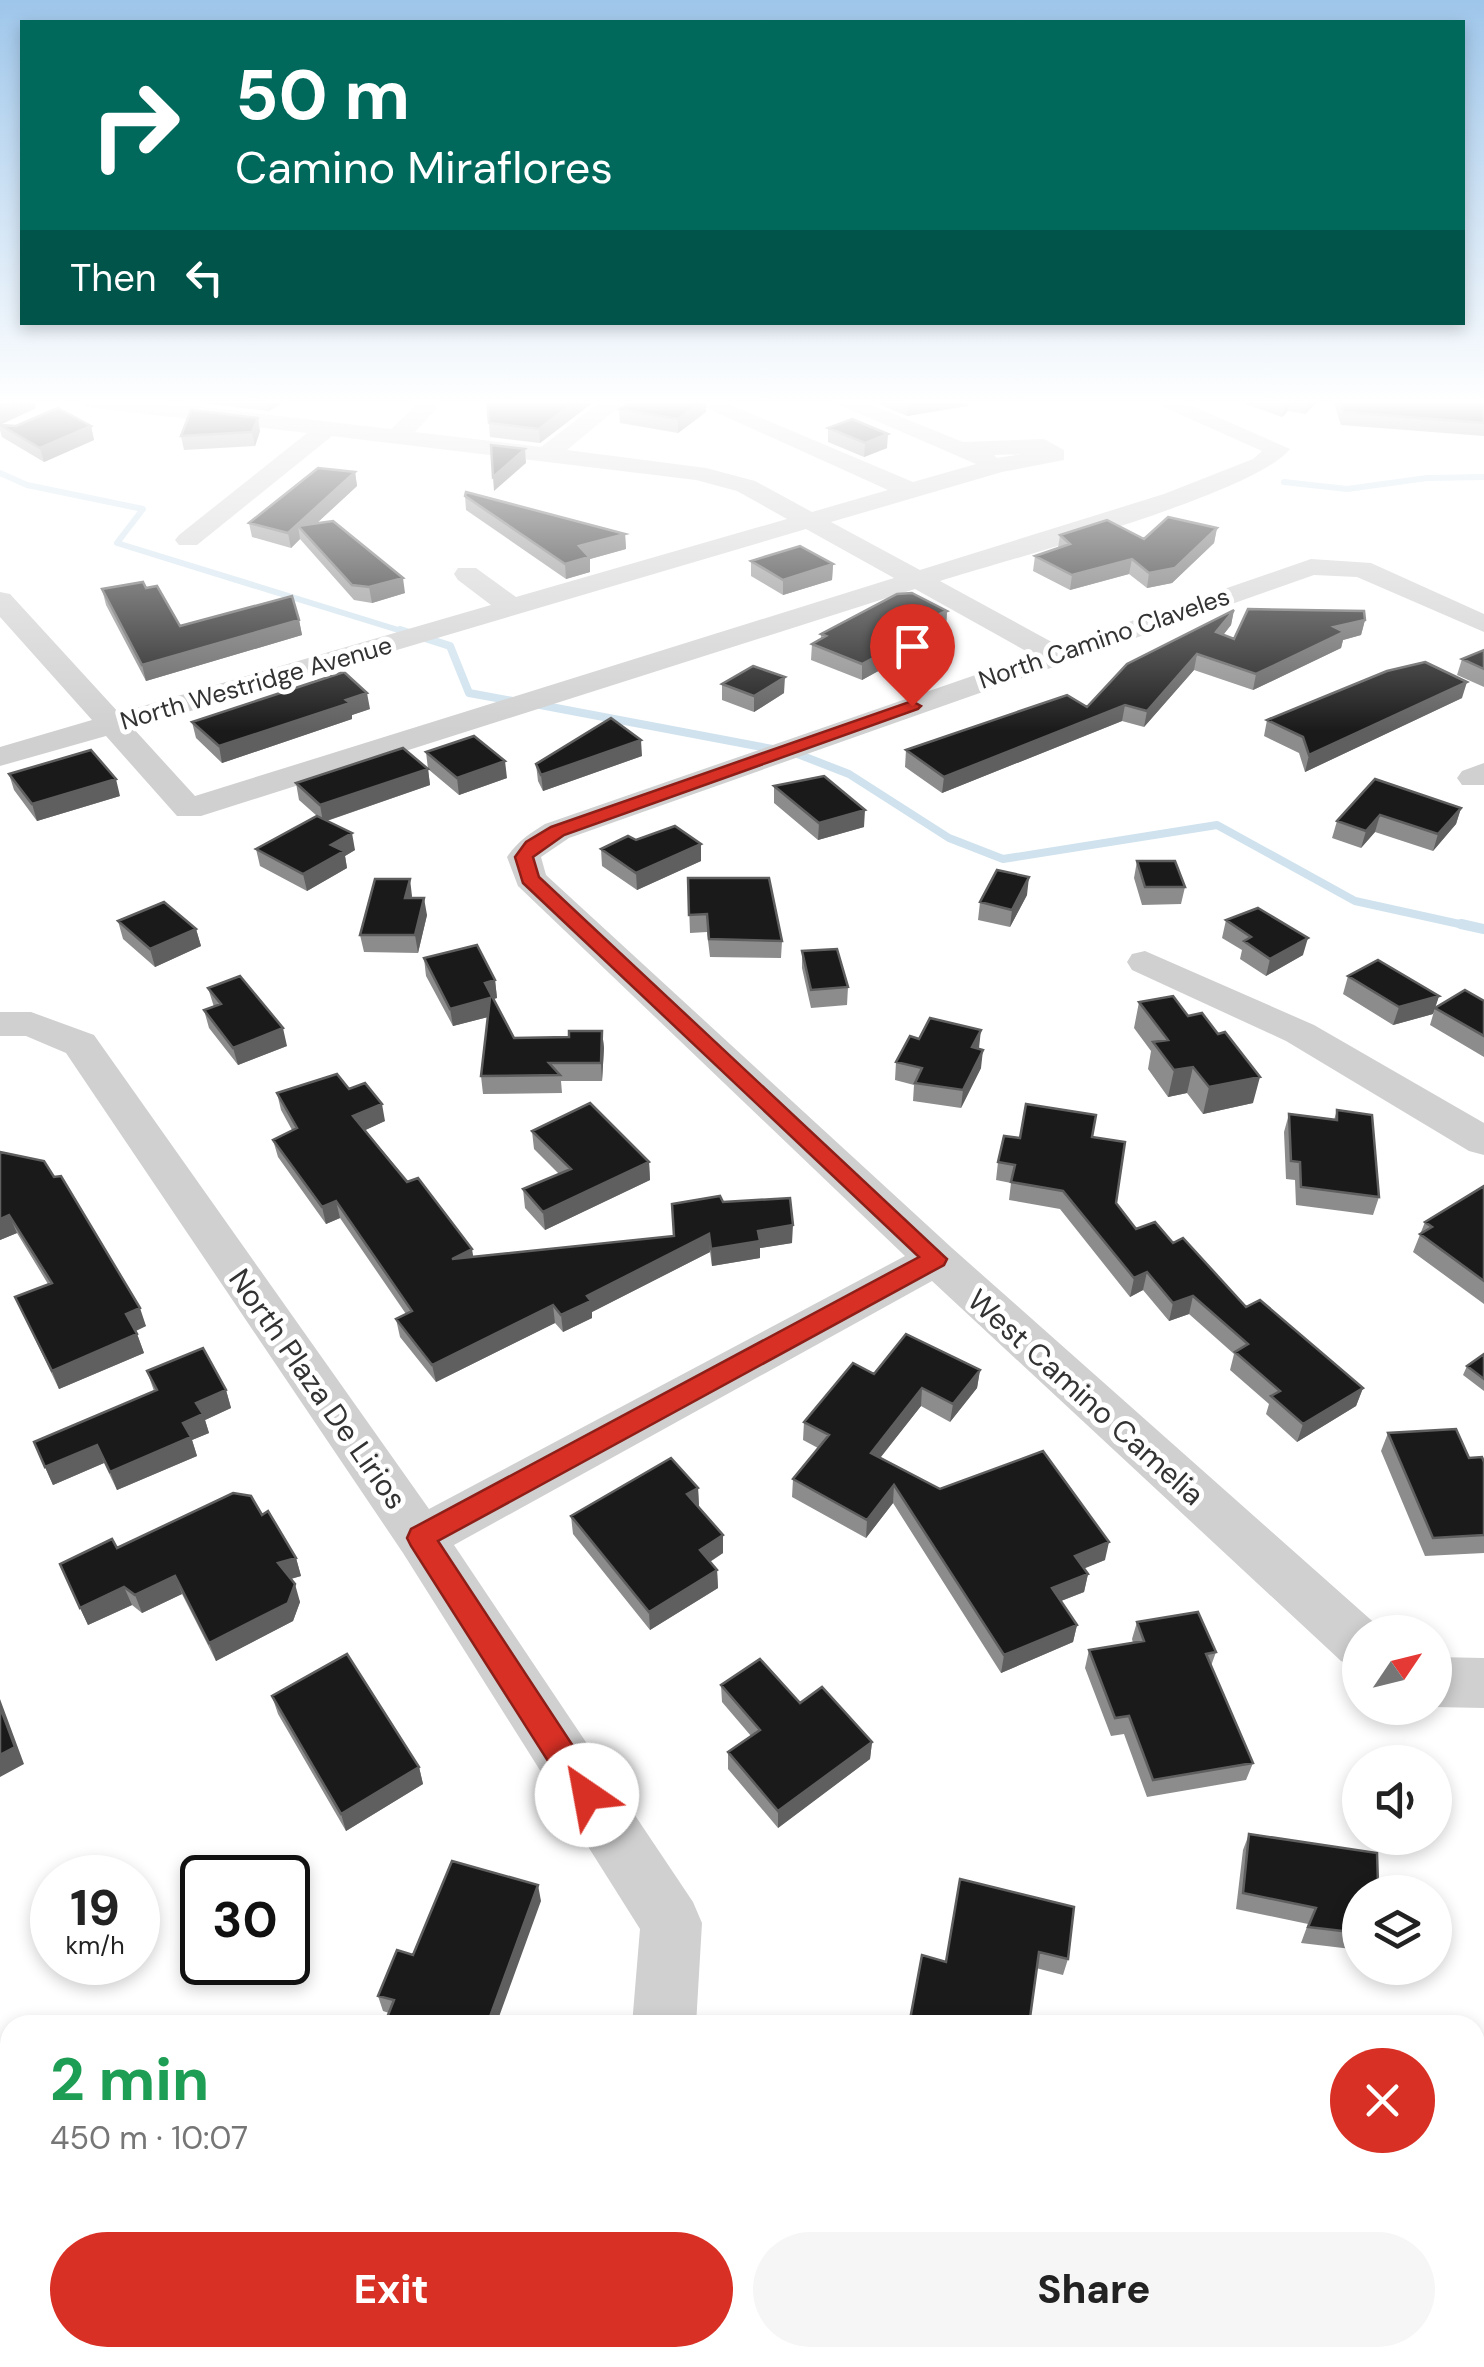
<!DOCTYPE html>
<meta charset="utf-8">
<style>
:root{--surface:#fff;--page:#f6f6f6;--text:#222;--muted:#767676;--accent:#d93025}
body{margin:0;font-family:"DM Sans",sans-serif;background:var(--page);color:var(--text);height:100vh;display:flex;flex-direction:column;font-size:38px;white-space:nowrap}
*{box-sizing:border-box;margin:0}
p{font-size:32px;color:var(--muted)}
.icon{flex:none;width:55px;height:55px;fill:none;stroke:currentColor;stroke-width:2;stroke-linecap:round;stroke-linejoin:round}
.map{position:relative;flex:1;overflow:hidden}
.drawer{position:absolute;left:0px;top:2015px;width:1485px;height:352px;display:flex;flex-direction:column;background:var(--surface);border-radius:30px 30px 0 0;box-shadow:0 5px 15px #0003}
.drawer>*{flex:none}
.top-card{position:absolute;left:20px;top:20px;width:1445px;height:305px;border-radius:0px;box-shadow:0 5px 15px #0003;background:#00695c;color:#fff;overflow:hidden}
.needle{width:65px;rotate:55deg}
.fabs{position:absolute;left:1342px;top:1615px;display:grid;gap:20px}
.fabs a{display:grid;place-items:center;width:110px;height:110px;border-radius:50%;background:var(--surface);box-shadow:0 5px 15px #0003;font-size:50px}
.speed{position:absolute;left:30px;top:1855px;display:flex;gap:20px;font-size:50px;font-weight:700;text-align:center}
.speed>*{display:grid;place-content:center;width:130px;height:130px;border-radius:50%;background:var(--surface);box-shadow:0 5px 15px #0003;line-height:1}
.speed small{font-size:25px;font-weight:400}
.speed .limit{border:5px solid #111;border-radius:15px;background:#fff;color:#111}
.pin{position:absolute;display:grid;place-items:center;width:85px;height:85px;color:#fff;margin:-102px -42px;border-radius:50% 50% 50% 0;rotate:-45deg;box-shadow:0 0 10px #0007}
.pin .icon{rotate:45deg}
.me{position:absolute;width:110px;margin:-55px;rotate:327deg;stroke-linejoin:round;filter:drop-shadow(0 0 8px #0008)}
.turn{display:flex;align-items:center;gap:35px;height:210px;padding:0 50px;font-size:45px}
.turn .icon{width:130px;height:130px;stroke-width:2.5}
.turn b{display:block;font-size:70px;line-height:85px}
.then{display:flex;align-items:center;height:95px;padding:0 50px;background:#0003;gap:20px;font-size:38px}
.round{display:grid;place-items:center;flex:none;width:105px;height:105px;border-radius:52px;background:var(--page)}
.headline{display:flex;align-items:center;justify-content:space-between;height:170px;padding:0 50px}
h1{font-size:60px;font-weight:800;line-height:75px;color:#1e9e55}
.cta{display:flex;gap:20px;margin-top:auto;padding:20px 50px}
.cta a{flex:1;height:115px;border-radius:60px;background:var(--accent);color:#fff;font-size:40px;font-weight:800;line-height:115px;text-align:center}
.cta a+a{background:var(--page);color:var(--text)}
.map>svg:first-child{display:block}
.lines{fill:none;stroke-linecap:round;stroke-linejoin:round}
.stream-far2{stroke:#cfe2ee;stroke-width:6}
.stream-far1{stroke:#cfe2ee;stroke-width:8}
.stream{stroke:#cfe2ee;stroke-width:10}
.minor{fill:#d0d0d0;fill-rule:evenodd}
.wall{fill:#8c8c8c}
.shaded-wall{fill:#5f5f5f}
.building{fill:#1a1a1a;stroke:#5f5f5f;stroke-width:2.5}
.route{fill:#d93025;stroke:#8d1f18;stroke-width:2.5}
.labels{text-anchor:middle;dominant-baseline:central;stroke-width:10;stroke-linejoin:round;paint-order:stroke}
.far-street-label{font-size:25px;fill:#333;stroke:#fff}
.street-label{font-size:30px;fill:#333;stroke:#fff}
</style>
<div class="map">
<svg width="1484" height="2367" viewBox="0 0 1484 2367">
<rect width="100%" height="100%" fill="#fff"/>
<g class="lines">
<path class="stream-far2" d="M0 473 27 485 143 509 117 543 408 633
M1284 482 1347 489 1427 478 1484 477"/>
<path class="stream-far1" d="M400 630 450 646 469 693 518 702
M535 704 778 750
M795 753 849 774 949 838 1003 859 1217 825 1355 901 1473 927"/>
<path class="stream" d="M1461 924 1484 929"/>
<path class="minor" d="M76 400H144L391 429 414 407 412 400H434L437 408 415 432 541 447 602 400H627L567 450 706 468 755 481 812 512 888 490 689 400H719L913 482 976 464 828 400H859L963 442 1044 439 1064 450V460L1002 472 831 522 920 570 1164 494 1253 459 1262 451 1148 400H1179L1290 449C1255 494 1007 560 940 581L1059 646 1311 559 1371 563 1484 614V632L1357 577 1314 575 569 838 541 857 546 875 952 1248 1379 1627 1382 1632H1360V1668L1341 1661 932 1281 454 1545 693 1902 702 1923 696 2025H632L640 1929 403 1553 66 1053 26 1036H0V1012H31L94 1035 429 1509 905 1256 518 886 507 857C518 841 529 834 545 824L1033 655 915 589 201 816H177L106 736 0 766V747L92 720 0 617V592L10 594 119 713 491 605 458 580 454 574 458 568H476L516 597 787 519 737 491 696 480 332 436 197 545H179L175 540 179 535 307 433 87 407ZM1022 454 997 458 994 455ZM806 529 894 578 195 796 133 728Z
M1484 763V785H1462L1457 778 1462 771Z
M1145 951 1314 1025 1484 1123V1155L1469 1151 1286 1041 1132 970 1127 962 1132 954Z
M1435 1657 1484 1658V1708L1435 1707Z
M270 2358H352L349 2367H267Z"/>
</g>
<path class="wall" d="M0 400 36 408 1 424 16 426H91L94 440 44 462 2 437 0 430Z
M202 400H287L269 411 202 403Z
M487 400 591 404 540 443 490 437Z
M632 400H706V412L678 433 620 423 619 409Z
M869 400H969L967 406 907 416Z
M1234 400H1319L1305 414 1288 411 1282 417Z
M1333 400H1484V436L1341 425Z
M828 428 887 448 864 457 828 442Z
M260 431 255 446 184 450 181 436Z
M355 472 357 486 317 523 405 593 372 603 354 600 300 539 291 548 252 537 249 523Z
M465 496 625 534 626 549 590 559V572L566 579 466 510Z
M1217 528 1214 543 1172 583 1147 588 1129 574 1070 590 1033 571 1035 556 1058 548 1060 535 1144 539Z
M751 561 833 564 832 580 783 595 751 576Z
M102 589 180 626 299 620 302 635 146 681 106 605Z
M1234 610 1231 625 1223 635 1234 639 1365 620 1361 635 1343 640 1341 648 1253 690 1194 670 1144 727 1122 721 942 793 905 767 906 750 1087 707Z
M947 611 946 627 941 629 940 637 862 680 811 660 812 644 821 639V634Z
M1484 650V687L1457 675 1462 659Z
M722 684 784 693 754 712 722 700Z
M1462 698 1305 772 1299 753 1264 736 1267 720Z
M370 709 352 715V719L222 763 196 738 192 722Z
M426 752 507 778 459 795 428 769Z
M642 756 543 791 538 781 536 764Z
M428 769 430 785 327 821 355 850 345 856 347 868 307 891 260 866 256 849 317 816 299 800 296 783Z
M9 774 120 796 37 821 14 790Z
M1375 779 1461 808 1456 824 1433 851 1375 832 1361 848 1332 838 1337 821Z
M774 786 864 827 818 840 774 803Z
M636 840 701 861 637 890 602 866 601 849Z
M1137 861 1185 887 1181 904 1142 905 1134 878Z
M688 878 782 941 781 958 710 957 707 932 690 933Z
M1027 895 1010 927 978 920 980 902Z
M412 896V898L427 915 418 953 364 952 360 935Z
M1226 920 1303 955 1266 976 1240 959 1242 950 1222 938Z
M118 921 196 929 201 946 155 967 123 939Z
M802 951 848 987 847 1005 811 1008 802 968Z
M424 958 495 980 497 998 493 999 514 1038 569 1037 602 1031 604 1048 602 1081H561L562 1093 483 1094 481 1076 488 1017 453 1026 426 976Z
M1348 976 1439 996 1433 1014 1393 1025 1343 994Z
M208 988 287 1046 238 1065 209 1028 204 1010 214 1007Z
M1484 1001V1057L1430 1025 1435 1008Z
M1139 1002 1253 1103 1203 1114 1187 1093 1168 1097 1148 1069 1151 1051 1134 1028Z
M979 1049 981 1068 961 1108 913 1101 914 1085 895 1080 896 1062Z
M349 1089 385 1121 365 1130 473 1257 674 1236 723 1202 792 1243 760 1248V1258L712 1266 710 1252 592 1312V1318L563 1332 555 1323 436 1382 400 1337 396 1319 406 1314 340 1218 326 1224 278 1157 273 1140 292 1130 281 1110 277 1093Z
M1337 1110 1379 1197 1373 1215 1296 1205 1295 1180 1286 1179 1284 1132 1289 1114 1334 1120Z
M532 1131 649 1162 650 1180 545 1230 525 1208 523 1189 559 1174 534 1149Z
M1092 1137 1116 1203 1136 1229 1173 1243 1246 1307 1363 1388 1356 1406 1297 1442 1266 1414 1269 1404 1230 1370 1234 1354 1189 1314 1169 1321 1143 1290 1130 1297 1060 1209 1009 1200 1011 1183 996 1180 998 1162 1020 1138Z
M0 1152 146 1326 136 1331 144 1353 59 1389 15 1297 48 1284 17 1233 0 1240Z
M1484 1186V1304L1413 1252 1425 1222Z
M1484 1354V1391L1463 1375 1467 1366Z
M980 1370 977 1388 950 1422 921 1406 880 1457 940 1489 1105 1560 1084 1568 1088 1574 1084 1592 1061 1601 1077 1625 1073 1642 1001 1673 893 1503 866 1538 792 1497 793 1479 818 1448 803 1440 804 1422 874 1374Z
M147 1371 226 1390 231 1408 205 1420 209 1433 192 1440 197 1456 117 1490 104 1463 53 1485 34 1442 154 1391Z
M1388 1433 1484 1462V1553L1425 1556 1381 1451Z
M698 1488 699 1506 723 1553 710 1562 717 1570 718 1588 650 1630 573 1534 571 1516Z
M262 1515 296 1558 301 1576 290 1579 300 1602 293 1621 216 1661 182 1594 142 1613 132 1605 88 1625 60 1564 117 1548Z
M1137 1622 1216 1652 1211 1666 1253 1763 1246 1780 1147 1797 1124 1734 1111 1736 1085 1668 1089 1650 1133 1643 1132 1639Z
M721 1685 800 1703 872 1742 870 1759 778 1828 728 1769V1752L751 1736 722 1702Z
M272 1696 419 1767 423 1784 346 1831 278 1714Z
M1249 1834 1360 1892V1950L1301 1943 1308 1924 1236 1909 1243 1850Z
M960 1879 1068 1959 1063 1975 1036 1968 1029 2025 946 1962Z
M541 1901 389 2013 383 2011 378 1996 413 1955Z"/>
<path class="shaded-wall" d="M19 400H34L36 408 0 425V408Z
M267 400H287L269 411Z
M577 400H591V404L540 443 539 429Z
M704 400H706V412L678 433V419Z
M920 400H969L967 406 907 416 908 402Z
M1288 400H1291L1288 411 1282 417 1285 403Z
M1308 400H1319L1305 414Z
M258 418 260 431 255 446 252 432Z
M91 426 94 440 44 462 40 448Z
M888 434 887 448 864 457 865 443Z
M525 449 526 463 494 491 493 477Z
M355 472 357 486 305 534 298 526 300 539 291 548 288 533Z
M1217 528 1214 543 1172 583 1147 588 1149 573Z
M625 534 626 549 590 559V572L566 579 565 564 579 546Z
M1132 559 1129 574 1070 590 1072 575Z
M833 564 832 580 783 595V580Z
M403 578 405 593 372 603 369 587Z
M1234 610 1231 625 1213 648 1216 632Z
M947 611 946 627 941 629 940 637 862 680V664L932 617Z
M299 620 302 635 146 681 142 665Z
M1365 620 1361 635 1343 640 1341 648 1253 690 1256 674 1334 627Z
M1197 654 1194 670 1144 727 1147 711Z
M785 677 784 693 754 712V696Z
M1467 682 1462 698 1305 772 1309 755Z
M367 693 370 709 352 715V719L222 763 219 746Z
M1125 705 1122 721 942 793 944 777Z
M641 740 642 756 543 791 541 775Z
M505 761 507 778 459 795 457 778Z
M428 769 430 785 323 822 320 805Z
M116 779 120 796 37 821 32 804Z
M1461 808 1456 824 1433 851 1438 834Z
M865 810 864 827 818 840 819 823Z
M1380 815 1375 832 1361 848 1366 831Z
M352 833 355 850 345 856 347 868 307 891 303 874 331 845Z
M701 844V861L637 890 636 873Z
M1029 877 1027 895 1010 927 1012 910Z
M410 879 412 896 407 915 405 898Z
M424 898 427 915 418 953 415 935Z
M196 929 201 946 155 967 150 949Z
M1308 938 1303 955 1266 976 1270 959Z
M495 980 497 998 490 1000 492 1016 453 1026 450 1009 485 983Z
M1439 996 1433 1014 1393 1025 1399 1007Z
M283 1028 287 1046 238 1065 233 1048Z
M981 1030 979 1048 972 1047Z
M602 1031 604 1048 602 1081 601 1063Z
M983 1050 981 1068 961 1108 963 1090Z
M1193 1067 1187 1093 1168 1097 1174 1070Z
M1260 1077 1253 1103 1203 1114 1209 1087Z
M382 1104 385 1121 357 1134 353 1116Z
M649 1162 650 1180 545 1230 543 1212Z
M336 1201 340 1218 326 1224 322 1207Z
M9 1215 17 1233 0 1240V1219Z
M793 1225 792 1243 760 1248V1258L712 1266 711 1249 758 1231Z
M709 1234 710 1252 592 1312V1318L563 1332 561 1315 587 1296Z
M472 1249 475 1267 452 1259Z
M1147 1272 1143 1290 1130 1297 1134 1278Z
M1193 1296 1189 1314 1169 1321 1173 1303Z
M553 1305 555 1323 436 1382 432 1365Z
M140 1308 146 1326 133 1332 126 1314Z
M137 1334 144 1353 59 1389 52 1371Z
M980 1370 977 1388 950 1422 953 1404Z
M922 1388 921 1406 870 1471 871 1453Z
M1363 1388 1356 1406 1297 1442 1303 1424Z
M226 1390 231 1408 205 1420 209 1433 192 1440 197 1456 117 1490 110 1472 183 1423 196 1403Z
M97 1445 104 1463 53 1485 45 1467Z
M894 1485 893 1503 866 1538 867 1520Z
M698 1488 699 1506 687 1494Z
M723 1535V1553L700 1568V1550Z
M1109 1542 1105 1560 1071 1574 1075 1556Z
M296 1558 301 1576 284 1581 278 1563Z
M717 1570 718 1588 650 1630 649 1612Z
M1088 1574 1084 1592 1048 1606 1052 1588Z
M175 1576 182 1594 142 1613 135 1595Z
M295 1584 300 1602 293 1621 216 1661 209 1643Z
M124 1587 132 1605 88 1625 80 1608Z
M1077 1625 1073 1642 1001 1673 1004 1655Z
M0 1699 24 1764 0 1777Z
M872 1742 870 1759 778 1828V1811Z
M419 1767 423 1784 346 1831 341 1814Z
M538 1885 541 1901 496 2025H487Z"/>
<path class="building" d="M0 400H19L0 408Z
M487 400H577L539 429 489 423Z
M632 400H704L678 419 619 409Z
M1340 400H1484V423L1344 412Z
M58 408 91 426 40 448 0 425 16 426Z
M191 410 258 418 252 432 181 436Z
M852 419 888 434 865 443 828 428Z
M491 445 525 449 493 477Z
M318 468 355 472 288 533 249 523Z
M466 492 625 534 579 546 589 557 565 564 465 496Z
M1168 517 1217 528 1175 568 1149 573 1132 559 1072 575 1035 556 1070 544 1060 535 1107 520 1144 539Z
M333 521 403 578 369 587 352 585 298 526Z
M800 546 833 564 783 580 751 561Z
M143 582 146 588 157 586 180 626 292 596 299 620 142 665 102 589Z
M912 593 947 611 932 617 941 622 862 664 812 644 826 636 821 634 897 594Z
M1248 609 1364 611 1365 620 1334 627 1344 632 1256 674 1197 654 1147 711 1125 705 944 777 906 750 1067 695 1087 707 1127 664 1234 610 1216 632 1234 639Z
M1484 650V669L1462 659Z
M1425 662 1467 682 1309 755 1303 737 1267 720 1387 671Z
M753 666 785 677 754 696 722 684Z
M344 672 367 693 346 700 350 703 219 746 192 722Z
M611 718 641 740 541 775 536 764Z
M474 736 505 761 457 778 426 752Z
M403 748 428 769 320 805 296 783Z
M91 750 116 779 32 804 9 774Z
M824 776 865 810 819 823 774 786Z
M1375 779 1461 808 1438 834 1380 815 1366 831 1337 821Z
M317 816 352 833 331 845 344 851 303 874 256 849Z
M675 826 701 844 636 873 601 849 628 836 636 840Z
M1137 861H1175L1185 887H1145Z
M997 870 1029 877 1012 910 980 902Z
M688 878H769L782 941 709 939 707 914 689 915Z
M375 879H410L405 898H424L415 935H360Z
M164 902 196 929 150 949 118 921Z
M1258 908 1308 938 1270 959 1244 941 1251 937 1226 920Z
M477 945 495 980 485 983 514 1038 569 1037V1031H602L601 1063H549L560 1075 481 1076 490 998 450 1009 424 958Z
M837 949 848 987 811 990 802 951Z
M1378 960 1439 996 1399 1007 1348 976Z
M240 976 283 1028 233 1048 204 1010 221 1004 208 988Z
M1465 990 1484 1001V1036L1435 1008Z
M1173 996 1188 1016 1202 1013 1218 1034 1225 1032 1260 1077 1209 1087 1193 1067 1174 1070 1153 1042 1168 1040 1139 1002Z
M930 1018 981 1030 972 1047 983 1050 963 1090 915 1083 922 1068 896 1062 910 1036 919 1039Z
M337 1074 349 1089 365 1083 382 1104 353 1116 407 1182 418 1178 472 1249 452 1259 674 1236 672 1204 720 1196 723 1202 790 1198 793 1225 758 1231 760 1241 711 1249 709 1234 587 1296 591 1301 561 1315 553 1305 432 1365 396 1319 412 1311 336 1201 322 1207 273 1140 297 1128 277 1093Z
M590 1103 649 1162 543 1212 523 1189 571 1169 532 1131Z
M1026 1104 1096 1115 1092 1137 1125 1142 1116 1203 1136 1229 1155 1222 1173 1243 1183 1238 1246 1307 1260 1300 1363 1388 1303 1424 1271 1396 1280 1391 1235 1352 1248 1344 1193 1296 1173 1303 1147 1272 1134 1278 1063 1191 1011 1182 1015 1165 998 1162 1004 1136 1020 1138Z
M1337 1110 1372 1115 1379 1197 1301 1187 1300 1162 1291 1161 1289 1114 1337 1120Z
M0 1152 44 1161 54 1177 61 1176 140 1308 126 1314 137 1334 52 1371 15 1297 52 1283 9 1215 0 1219Z
M1484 1186V1281L1420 1234 1432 1227 1425 1222Z
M906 1334 980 1370 953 1404 922 1388 871 1453 940 1489 1043 1451 1109 1542 1075 1556 1088 1574 1052 1588 1077 1625 1004 1655 894 1485 867 1520 793 1479 829 1435 804 1422 853 1363 874 1374Z
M203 1348 226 1390 196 1403 203 1414 183 1423 191 1437 110 1472 97 1445 45 1467 34 1442 157 1390 147 1371Z
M1484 1354V1379L1467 1366Z
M1456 1429 1469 1458 1482 1457 1484 1462V1535L1433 1538 1388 1433Z
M671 1458 698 1488 687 1494 723 1535 700 1550 717 1570 649 1612 571 1516Z
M233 1493 251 1496 262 1515 268 1511 296 1558 278 1563 295 1584 288 1603 209 1643 175 1576 135 1595 124 1587 80 1608 60 1564 112 1539 117 1548Z
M1198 1612 1216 1652 1206 1654 1253 1763 1153 1780 1129 1716 1115 1718 1089 1650 1144 1641 1137 1622Z
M347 1654 419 1767 341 1814 272 1696Z
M760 1659 800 1703 822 1687 872 1742 778 1811 728 1752 760 1730 721 1685Z
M0 1707 15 1747 0 1755Z
M1249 1834 1377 1853 1378 1884H1412L1414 1892H1360V1933L1308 1927 1316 1908 1243 1893Z
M452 1861 538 1885 487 2025H384L394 2000 378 1996 397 1950 413 1955Z
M960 1879 1074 1907 1068 1959 1039 1952 1029 2025H909L922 1955 946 1962Z
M10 2155V2316L0 2295V2162Z
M745 2361 747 2367H733Z"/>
<linearGradient id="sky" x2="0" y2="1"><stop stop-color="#9ec6ea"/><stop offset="0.55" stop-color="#fff"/><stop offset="1" stop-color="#fff" stop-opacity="0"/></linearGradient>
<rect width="1484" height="731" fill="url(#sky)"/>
<path class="route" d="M912 701 921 706 918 709 564 835 533 857 539 877 947 1259 944 1265 438 1541 598 1784 603 1795 598 1805 587 1809 576 1805 411 1546 407 1538 411 1529 919 1257 523 883 515 857 526 842 551 827Z"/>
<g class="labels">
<g class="far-street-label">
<text transform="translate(1104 638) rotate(-19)">North Camino Claveles</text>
<text transform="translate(256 683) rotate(-16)">North Westridge Avenue</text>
</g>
<g class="street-label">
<text transform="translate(318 1389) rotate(55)">North Plaza De Lirios</text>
<text transform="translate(1086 1397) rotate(42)">West Camino Camelia</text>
</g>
</g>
</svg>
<div class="fabs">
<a><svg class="needle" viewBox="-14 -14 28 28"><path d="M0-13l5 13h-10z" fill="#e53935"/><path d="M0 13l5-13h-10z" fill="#767676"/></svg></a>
<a><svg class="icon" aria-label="sound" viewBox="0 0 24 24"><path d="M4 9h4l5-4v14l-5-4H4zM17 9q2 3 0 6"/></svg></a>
<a><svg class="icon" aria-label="layers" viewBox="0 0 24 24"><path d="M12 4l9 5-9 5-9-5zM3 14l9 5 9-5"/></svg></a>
</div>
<div class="speed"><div>19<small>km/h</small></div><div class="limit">30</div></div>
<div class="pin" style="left:912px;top:706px;background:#d93025"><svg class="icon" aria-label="arrive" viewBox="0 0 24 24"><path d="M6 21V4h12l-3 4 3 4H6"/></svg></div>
<svg class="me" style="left:587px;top:1795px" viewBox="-20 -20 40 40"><circle r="19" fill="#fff"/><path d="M0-13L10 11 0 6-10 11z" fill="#d93025"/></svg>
<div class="top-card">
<div class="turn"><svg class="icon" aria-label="right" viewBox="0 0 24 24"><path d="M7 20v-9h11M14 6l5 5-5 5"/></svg><div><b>50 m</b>Camino Miraflores</div></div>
<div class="then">Then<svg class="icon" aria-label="left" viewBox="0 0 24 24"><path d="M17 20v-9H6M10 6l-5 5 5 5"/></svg></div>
</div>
<section class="drawer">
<div class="headline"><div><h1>2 min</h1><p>450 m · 10:07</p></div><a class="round" style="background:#d93025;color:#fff"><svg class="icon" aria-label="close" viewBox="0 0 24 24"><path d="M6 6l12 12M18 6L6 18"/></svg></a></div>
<div class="cta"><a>Exit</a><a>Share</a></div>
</section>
</div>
